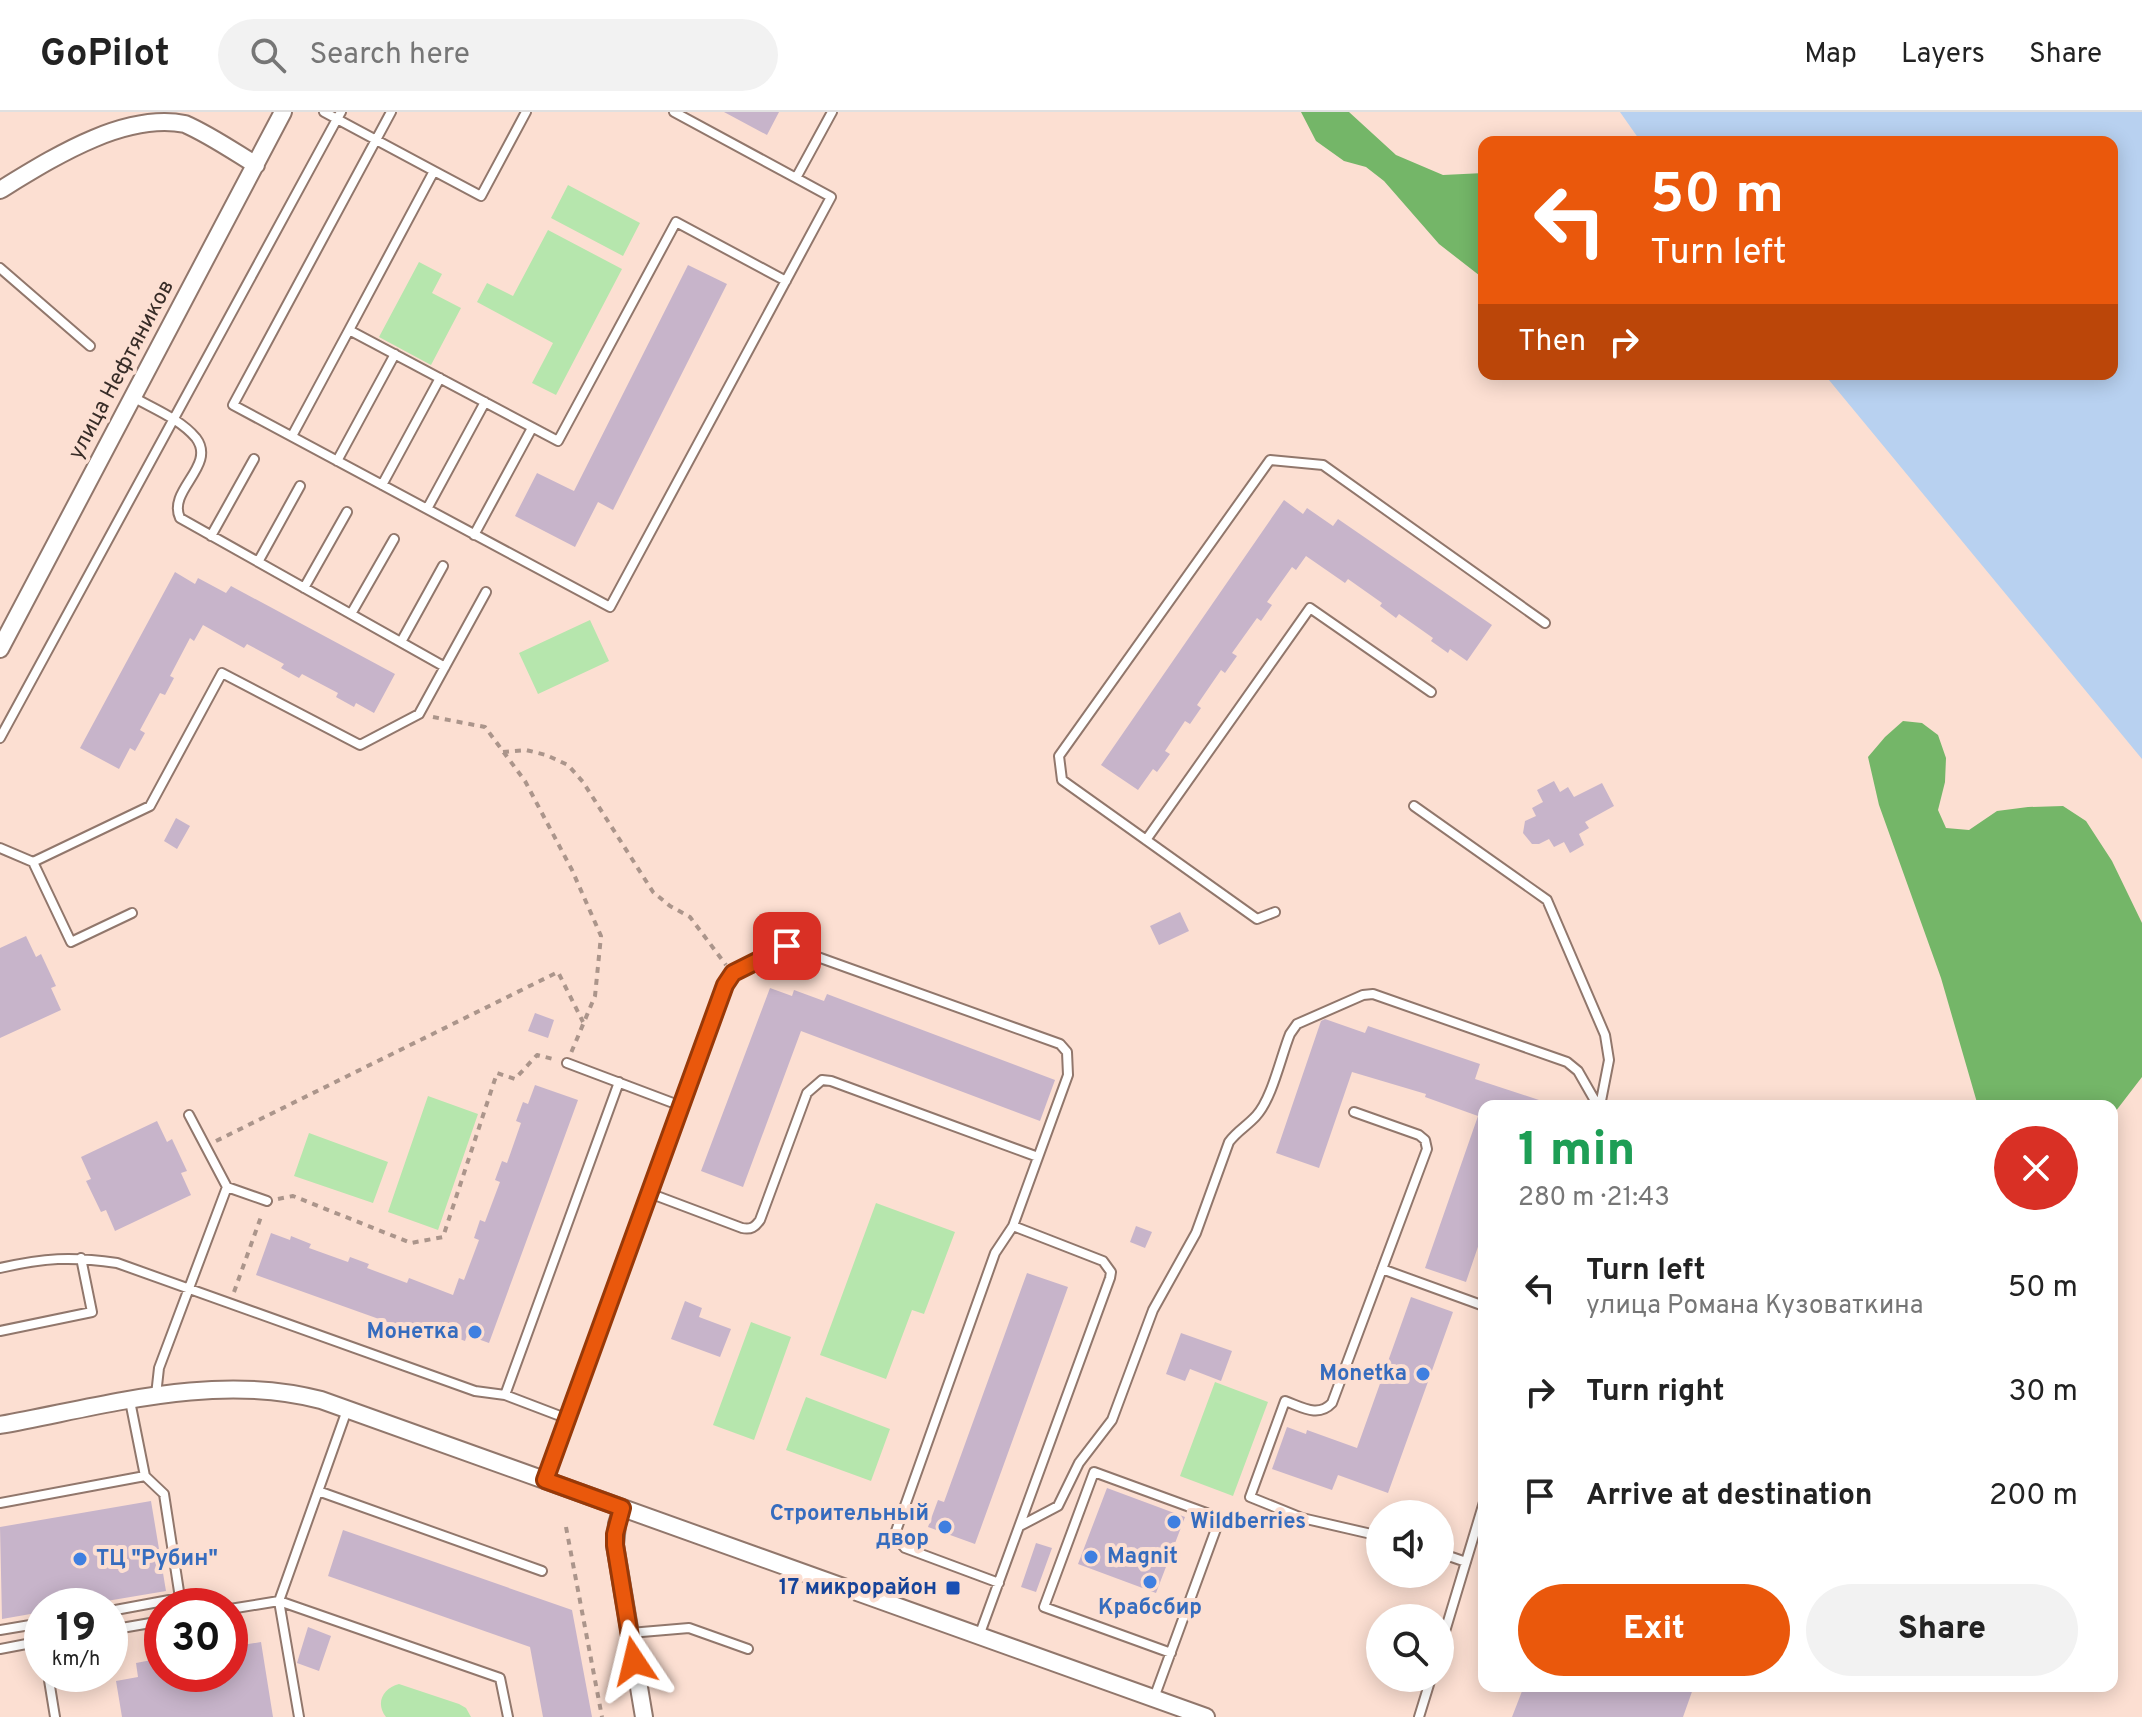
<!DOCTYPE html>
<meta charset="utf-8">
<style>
:root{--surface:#fff;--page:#f2f2f2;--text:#222;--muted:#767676;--line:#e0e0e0;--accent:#ea580c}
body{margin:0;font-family:Overpass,sans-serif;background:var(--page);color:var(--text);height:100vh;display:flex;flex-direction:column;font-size:30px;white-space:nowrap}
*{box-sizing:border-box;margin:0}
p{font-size:26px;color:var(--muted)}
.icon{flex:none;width:44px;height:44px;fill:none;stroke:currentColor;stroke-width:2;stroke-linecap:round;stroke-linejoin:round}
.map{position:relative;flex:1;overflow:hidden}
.sheet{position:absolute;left:1478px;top:988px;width:640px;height:592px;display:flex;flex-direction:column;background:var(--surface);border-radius:16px;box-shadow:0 4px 20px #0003}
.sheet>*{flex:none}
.hud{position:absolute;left:1478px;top:24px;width:640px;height:244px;border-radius:16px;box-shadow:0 4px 20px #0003;background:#ea580c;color:#fff;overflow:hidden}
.controls{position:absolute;left:1366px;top:1388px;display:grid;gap:16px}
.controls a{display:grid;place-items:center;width:88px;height:88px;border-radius:50%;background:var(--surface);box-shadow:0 4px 20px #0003;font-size:40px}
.speed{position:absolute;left:24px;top:1476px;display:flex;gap:16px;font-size:40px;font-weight:700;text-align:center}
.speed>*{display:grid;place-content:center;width:104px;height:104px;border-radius:50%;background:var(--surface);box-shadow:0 4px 20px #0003;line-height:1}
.speed small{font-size:20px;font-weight:400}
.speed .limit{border:12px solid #d22;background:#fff;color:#111}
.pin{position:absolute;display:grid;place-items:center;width:68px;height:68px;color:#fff;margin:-34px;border-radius:16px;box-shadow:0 4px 12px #0006}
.me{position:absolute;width:88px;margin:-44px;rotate:350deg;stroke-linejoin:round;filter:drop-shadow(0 0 6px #0008)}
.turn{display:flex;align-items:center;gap:28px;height:168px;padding:0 40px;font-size:36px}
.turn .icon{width:104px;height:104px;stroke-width:2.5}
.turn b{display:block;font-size:56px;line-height:68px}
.then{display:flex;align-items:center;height:76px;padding:0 40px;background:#0003;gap:16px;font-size:30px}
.round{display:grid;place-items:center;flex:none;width:84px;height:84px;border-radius:42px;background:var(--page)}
.headline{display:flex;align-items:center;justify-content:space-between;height:136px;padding:0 40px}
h1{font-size:48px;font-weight:800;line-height:60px;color:#1e9e55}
.button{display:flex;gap:16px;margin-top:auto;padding:16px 40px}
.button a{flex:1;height:92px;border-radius:48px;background:var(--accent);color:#fff;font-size:32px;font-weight:800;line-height:92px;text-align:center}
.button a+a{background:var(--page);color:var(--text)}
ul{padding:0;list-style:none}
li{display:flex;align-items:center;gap:24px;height:104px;padding:0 40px}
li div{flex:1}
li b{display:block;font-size:30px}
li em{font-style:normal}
header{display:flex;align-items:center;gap:48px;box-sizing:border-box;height:112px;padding:0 40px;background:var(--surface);border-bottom:2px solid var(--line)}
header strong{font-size:38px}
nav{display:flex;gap:44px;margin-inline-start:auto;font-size:28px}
.search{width:560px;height:72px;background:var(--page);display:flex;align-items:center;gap:20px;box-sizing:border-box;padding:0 28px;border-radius:44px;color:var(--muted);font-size:30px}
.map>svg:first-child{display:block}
.green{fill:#b6e6ad}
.forest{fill:#74b668}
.water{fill:#b8d1f0}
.building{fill:#c7b4ca}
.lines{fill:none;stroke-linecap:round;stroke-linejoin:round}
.lane-casing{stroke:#91776c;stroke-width:12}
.street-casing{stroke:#91776c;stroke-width:20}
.path{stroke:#ab958b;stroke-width:4;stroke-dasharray:6 6;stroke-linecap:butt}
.lane{stroke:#fff;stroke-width:8}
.street{stroke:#fff;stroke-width:16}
.route-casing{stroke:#983908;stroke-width:20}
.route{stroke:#ea580c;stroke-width:14}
.shop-dot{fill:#3f7fe0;stroke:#fcdfd2;stroke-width:3}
.transit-dot{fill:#1a4fb4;stroke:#fcdfd2;stroke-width:3}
.labels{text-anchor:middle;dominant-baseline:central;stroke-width:8;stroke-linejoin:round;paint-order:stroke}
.street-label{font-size:22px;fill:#372c27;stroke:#fcdfd2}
.shop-label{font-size:22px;font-weight:bold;fill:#366cbe;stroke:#fcdfd2;text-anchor:end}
.transit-label{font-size:22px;font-weight:bold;fill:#164399;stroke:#fcdfd2;text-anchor:end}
</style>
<header>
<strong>GoPilot</strong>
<div class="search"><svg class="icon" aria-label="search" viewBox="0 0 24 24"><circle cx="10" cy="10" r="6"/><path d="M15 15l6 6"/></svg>Search here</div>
<nav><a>Map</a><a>Layers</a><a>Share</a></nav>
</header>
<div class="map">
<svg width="2142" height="1605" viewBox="0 0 2142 1605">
<rect width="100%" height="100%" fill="#fcdfd2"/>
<path class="green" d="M568 73 640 111 623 144 551 106Z
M548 118 622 157 556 283 532 271 553 231 477 190 487 171 513 184Z
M419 150 442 162 432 181 461 196 431 253 379 225Z
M590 508 609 549 538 582 519 541Z
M428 984 478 1002 438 1118 388 1100Z
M309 1021 388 1050 373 1091 294 1064Z
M876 1091 955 1120 924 1202 912 1198 886 1267 820 1243Z
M751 1210 791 1225 754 1328 713 1313Z
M1215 1270 1268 1290 1233 1384 1180 1364Z
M806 1285 890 1317 871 1369 786 1338Z
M399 1572 459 1592 466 1596 471 1605H386C375 1591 383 1576 399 1572Z"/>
<path class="forest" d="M1301 0H1349L1396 43 1443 63 1484 61V167L1439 132 1384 69 1366 55 1344 49 1316 29Z
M1903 609 1922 611 1938 623 1946 646 1945 670 1938 698 1946 716 1969 718 1997 699 2028 695 2063 694 2086 709 2112 749 2142 811V965L2112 1004V994H1978L1941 866 1879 693 1868 645 1885 625Z"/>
<path class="water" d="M1620 0H2142V647L1824 262H2112V30H1641Z"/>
<path class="building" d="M724 0H779L767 23Z
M688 153 727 172 613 398 598 390 575 435 515 404 537 361 574 379Z
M1284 388 1303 402 1307 396 1333 414 1338 407 1492 513 1467 549 1450 537 1448 541 1431 529 1433 526 1399 502 1396 506 1380 494 1382 491 1348 467 1345 471 1306 444 1296 458 1292 455 1267 490 1272 493 1261 509 1257 506 1232 541 1237 544 1225 561 1221 558 1197 593 1201 596 1190 612 1185 609 1165 639 1170 642 1157 660 1153 657 1138 678 1101 653Z
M175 460 195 472 198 466 226 481 231 474 395 562 374 601 356 591 354 595 336 585 338 581 302 562 299 566 281 556 284 552 247 532 244 536 203 513 194 529 190 526 170 564 174 566 165 583 160 581 140 618 145 621 135 639 130 636 119 657 80 636Z
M1554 669 1560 680 1568 675 1574 685 1602 671 1614 694 1585 710 1589 716 1579 722 1584 733 1570 741 1564 730 1554 735 1549 727 1539 732H1532L1523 721 1525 709 1536 704 1532 696 1543 690 1537 678Z
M176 706 190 714 177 737 164 729Z
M1180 800 1189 819 1159 833 1150 814Z
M26 824 36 845 41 842 56 874 51 876 61 898 0 926V836Z
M770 876 792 884 794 878 824 889 827 882 1055 968 1040 1009 801 919 743 1075 701 1059Z
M535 901 554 908 548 926 528 919Z
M1325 907 1365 921 1368 914 1480 952 1475 967 1548 991 1547 994H1484V1117L1466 1170 1425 1156 1478 1004 1425 985 1426 982 1352 960 1319 1056 1276 1041 1321 909Z
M535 973 578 988 489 1231 467 1223 465 1229 435 1218 432 1226 256 1163 271 1121 290 1128 291 1124 311 1132 309 1136 348 1150 350 1145 369 1152 367 1156 407 1171 409 1166 453 1183 459 1166 464 1168 479 1128 474 1126 480 1108 485 1110 500 1070 495 1068 502 1049 507 1051 521 1011 516 1009 523 990 528 992Z
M157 1009 167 1030 172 1027 187 1059 181 1061 191 1083 115 1119 106 1098 101 1100 86 1069 91 1067 81 1045Z
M1136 1114 1152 1120 1145 1136 1130 1130Z
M1027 1161 1068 1175 975 1432 928 1415 938 1388 944 1390Z
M1411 1185 1453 1200 1388 1381 1338 1363 1332 1378 1272 1357 1287 1315 1306 1322 1307 1318 1357 1336Z
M685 1189 702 1196 699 1205 731 1217 720 1245 671 1227Z
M1181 1221 1232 1239 1221 1269 1190 1257 1185 1269 1166 1262Z
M1107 1376 1185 1405 1156 1481 1078 1452Z
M151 1389 166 1479 77 1494H42V1500L2 1507 0 1415Z
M343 1418 572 1498 592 1605H543L530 1535 328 1464Z
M1036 1431 1052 1436 1036 1480 1021 1475Z
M308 1515 331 1524 319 1559 297 1551Z
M261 1530 273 1605H122L116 1569 138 1565 136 1551 162 1546V1562H230V1535Z
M1524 1574H1694L1683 1605H1512Z"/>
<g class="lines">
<defs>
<path id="lane" d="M341 0 337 7 434 59 349 218 558 329 676 110 786 169
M391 0 233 293 610 495 831 85 796 66 832 0
M674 0 796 66
M434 59 481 84 526 0
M0 156 90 234
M133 285C154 297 180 307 196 326 217 354 167 378 180 406L445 555
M292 324 349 218
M337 349 395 242
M382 373 440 266
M427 397 485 290
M474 423 532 316
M211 424 254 347
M258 450 300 374
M304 476 347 400
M351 502 394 427
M401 530 443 454
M0 626 337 7 324 0
M1414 694 1547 788 1605 923 1609 948 1600 994
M1146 728 1310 496 1431 580
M0 736 33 750
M1275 800 1257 807 1062 668 1059 644 1270 348 1323 353 1545 511
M132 801 71 830 33 750 150 694 222 561 360 633 419 602 486 480
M567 951 681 994
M1354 1000 1419 1023 1425 1028 1427 1037 1332 1291C1318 1306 1302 1295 1285 1289L1250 1385 1302 1406 1380 1424
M227 1075 267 1089
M649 1081 742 1116C751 1118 755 1115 760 1108L807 981 822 968 831 969 1038 1045
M0 1156C44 1146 71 1144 117 1151L475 1279 505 1283 619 970
M1382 1157 1484 1194
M0 1219 92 1200 81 1146
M156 1283 159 1256 227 1075 189 1003
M505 1283 568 1307
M347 1298 279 1489 500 1566 508 1605
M545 1368 725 873 733 861 787 834 1060 932 1067 940 1068 963 1013 1114 995 1141 896 1419V1426L905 1436 999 1471
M318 1379 542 1459
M0 1391 145 1364 130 1289
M1020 1414 1058 1394 1079 1351 1112 1308 1153 1198 1196 1121 1229 1030C1237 1019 1247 1014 1256 1004 1272 987 1281 944 1290 922L1297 912 1363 883 1373 882 1567 950 1578 959 1598 994
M1440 1441 1466 1450
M230 1497 279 1489 299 1605
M110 1499 180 1486 164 1382 145 1364
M0 1518 42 1511
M110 1518 162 1509
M630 1521 689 1516 748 1537
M979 1524 1110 1166 1111 1160 1103 1149 1013 1114
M1440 1536 1484 1390
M0 1537 42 1529
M48 1562 55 1605
M1154 1586 1220 1406 1094 1360 1044 1495 1171 1541
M1419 1605 1431 1566"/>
<path id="street" d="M0 78C51 47 123 0 185 12 210 23 233 39 256 53
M0 537 283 0
M0 1313C105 1294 215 1260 321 1288L1206 1605
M622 1396 617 1412 615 1433 644 1605"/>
</defs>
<use href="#lane" class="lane-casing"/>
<use href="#street" class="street-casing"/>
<path class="path" d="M433 605 485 615 525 669 572 758 601 824 595 884 571 941
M503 640 526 638 546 643 568 653 583 670 653 780 670 794 690 805 726 853
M216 1029 558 860 583 910
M278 1087 293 1084 411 1131 443 1125 497 961 515 967 537 943 557 948
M234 1180 262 1102
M566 1415 602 1605"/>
<use href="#lane" class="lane"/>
<use href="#street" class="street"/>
</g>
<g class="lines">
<defs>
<path id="route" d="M634 1549 615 1433V1422L622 1396 545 1368 725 873 733 861 787 834"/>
</defs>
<use href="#route" class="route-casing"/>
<use href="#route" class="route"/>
</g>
<g class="shop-dot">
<circle cx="475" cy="1220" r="8"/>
<circle cx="1423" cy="1262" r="8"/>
<circle cx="1174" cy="1410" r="8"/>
<circle cx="945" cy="1415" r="8"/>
<circle cx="1091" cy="1445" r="8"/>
<circle cx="80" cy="1447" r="8"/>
<circle cx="1150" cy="1470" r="8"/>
</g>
<rect class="transit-dot" x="945" y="1468" width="16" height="16" rx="4"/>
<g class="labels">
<g class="street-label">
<text transform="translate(122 258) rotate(-62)">улица Нефтяников</text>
</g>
<g class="shop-label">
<text x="459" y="1220">Монетка</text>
<text x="1407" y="1262">Monetka</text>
<text x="929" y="1402">Строительный<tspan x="929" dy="25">двор</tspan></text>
<text x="1190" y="1410" text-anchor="start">Wildberries</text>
<text x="1107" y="1445" text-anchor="start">Magnit</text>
<text x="96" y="1447" text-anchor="start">ТЦ "Рубин"</text>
<text x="1150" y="1496" text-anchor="middle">Крабсбир</text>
</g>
<g class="transit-label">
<text x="937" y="1476">17 микрорайон</text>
</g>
</g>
</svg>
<div class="controls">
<a><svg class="icon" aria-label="sound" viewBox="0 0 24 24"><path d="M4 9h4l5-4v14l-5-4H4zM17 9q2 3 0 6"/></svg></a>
<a><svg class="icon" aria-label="search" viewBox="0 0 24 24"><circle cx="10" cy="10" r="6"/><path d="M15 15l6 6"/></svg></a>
</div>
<div class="speed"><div>19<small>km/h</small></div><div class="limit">30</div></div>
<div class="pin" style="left:787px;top:834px;background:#d93025"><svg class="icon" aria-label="arrive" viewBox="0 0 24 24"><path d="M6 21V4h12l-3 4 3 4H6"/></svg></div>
<svg class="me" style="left:634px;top:1549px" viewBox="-20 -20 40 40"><path d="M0-17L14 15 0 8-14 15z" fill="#ea580c" stroke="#fff" stroke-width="4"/></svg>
<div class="hud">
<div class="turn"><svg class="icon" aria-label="left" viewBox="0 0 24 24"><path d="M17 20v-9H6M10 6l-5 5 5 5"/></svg><div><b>50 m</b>Turn left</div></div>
<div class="then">Then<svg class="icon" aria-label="right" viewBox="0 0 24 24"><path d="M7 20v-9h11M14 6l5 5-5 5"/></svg></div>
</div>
<section class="sheet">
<div class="headline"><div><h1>1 min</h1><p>280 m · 21:43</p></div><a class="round" style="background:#d93025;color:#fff"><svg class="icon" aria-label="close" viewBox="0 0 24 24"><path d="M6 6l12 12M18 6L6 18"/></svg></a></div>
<ul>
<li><svg class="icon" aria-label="left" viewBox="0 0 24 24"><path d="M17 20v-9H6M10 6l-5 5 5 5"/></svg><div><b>Turn left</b><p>улица Романа Кузоваткина</p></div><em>50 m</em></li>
<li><svg class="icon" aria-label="right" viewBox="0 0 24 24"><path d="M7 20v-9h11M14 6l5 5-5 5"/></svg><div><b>Turn right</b></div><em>30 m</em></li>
<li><svg class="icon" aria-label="arrive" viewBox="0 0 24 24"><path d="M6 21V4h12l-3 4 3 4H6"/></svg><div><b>Arrive at destination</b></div><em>200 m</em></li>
</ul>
<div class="button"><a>Exit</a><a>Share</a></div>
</section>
</div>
